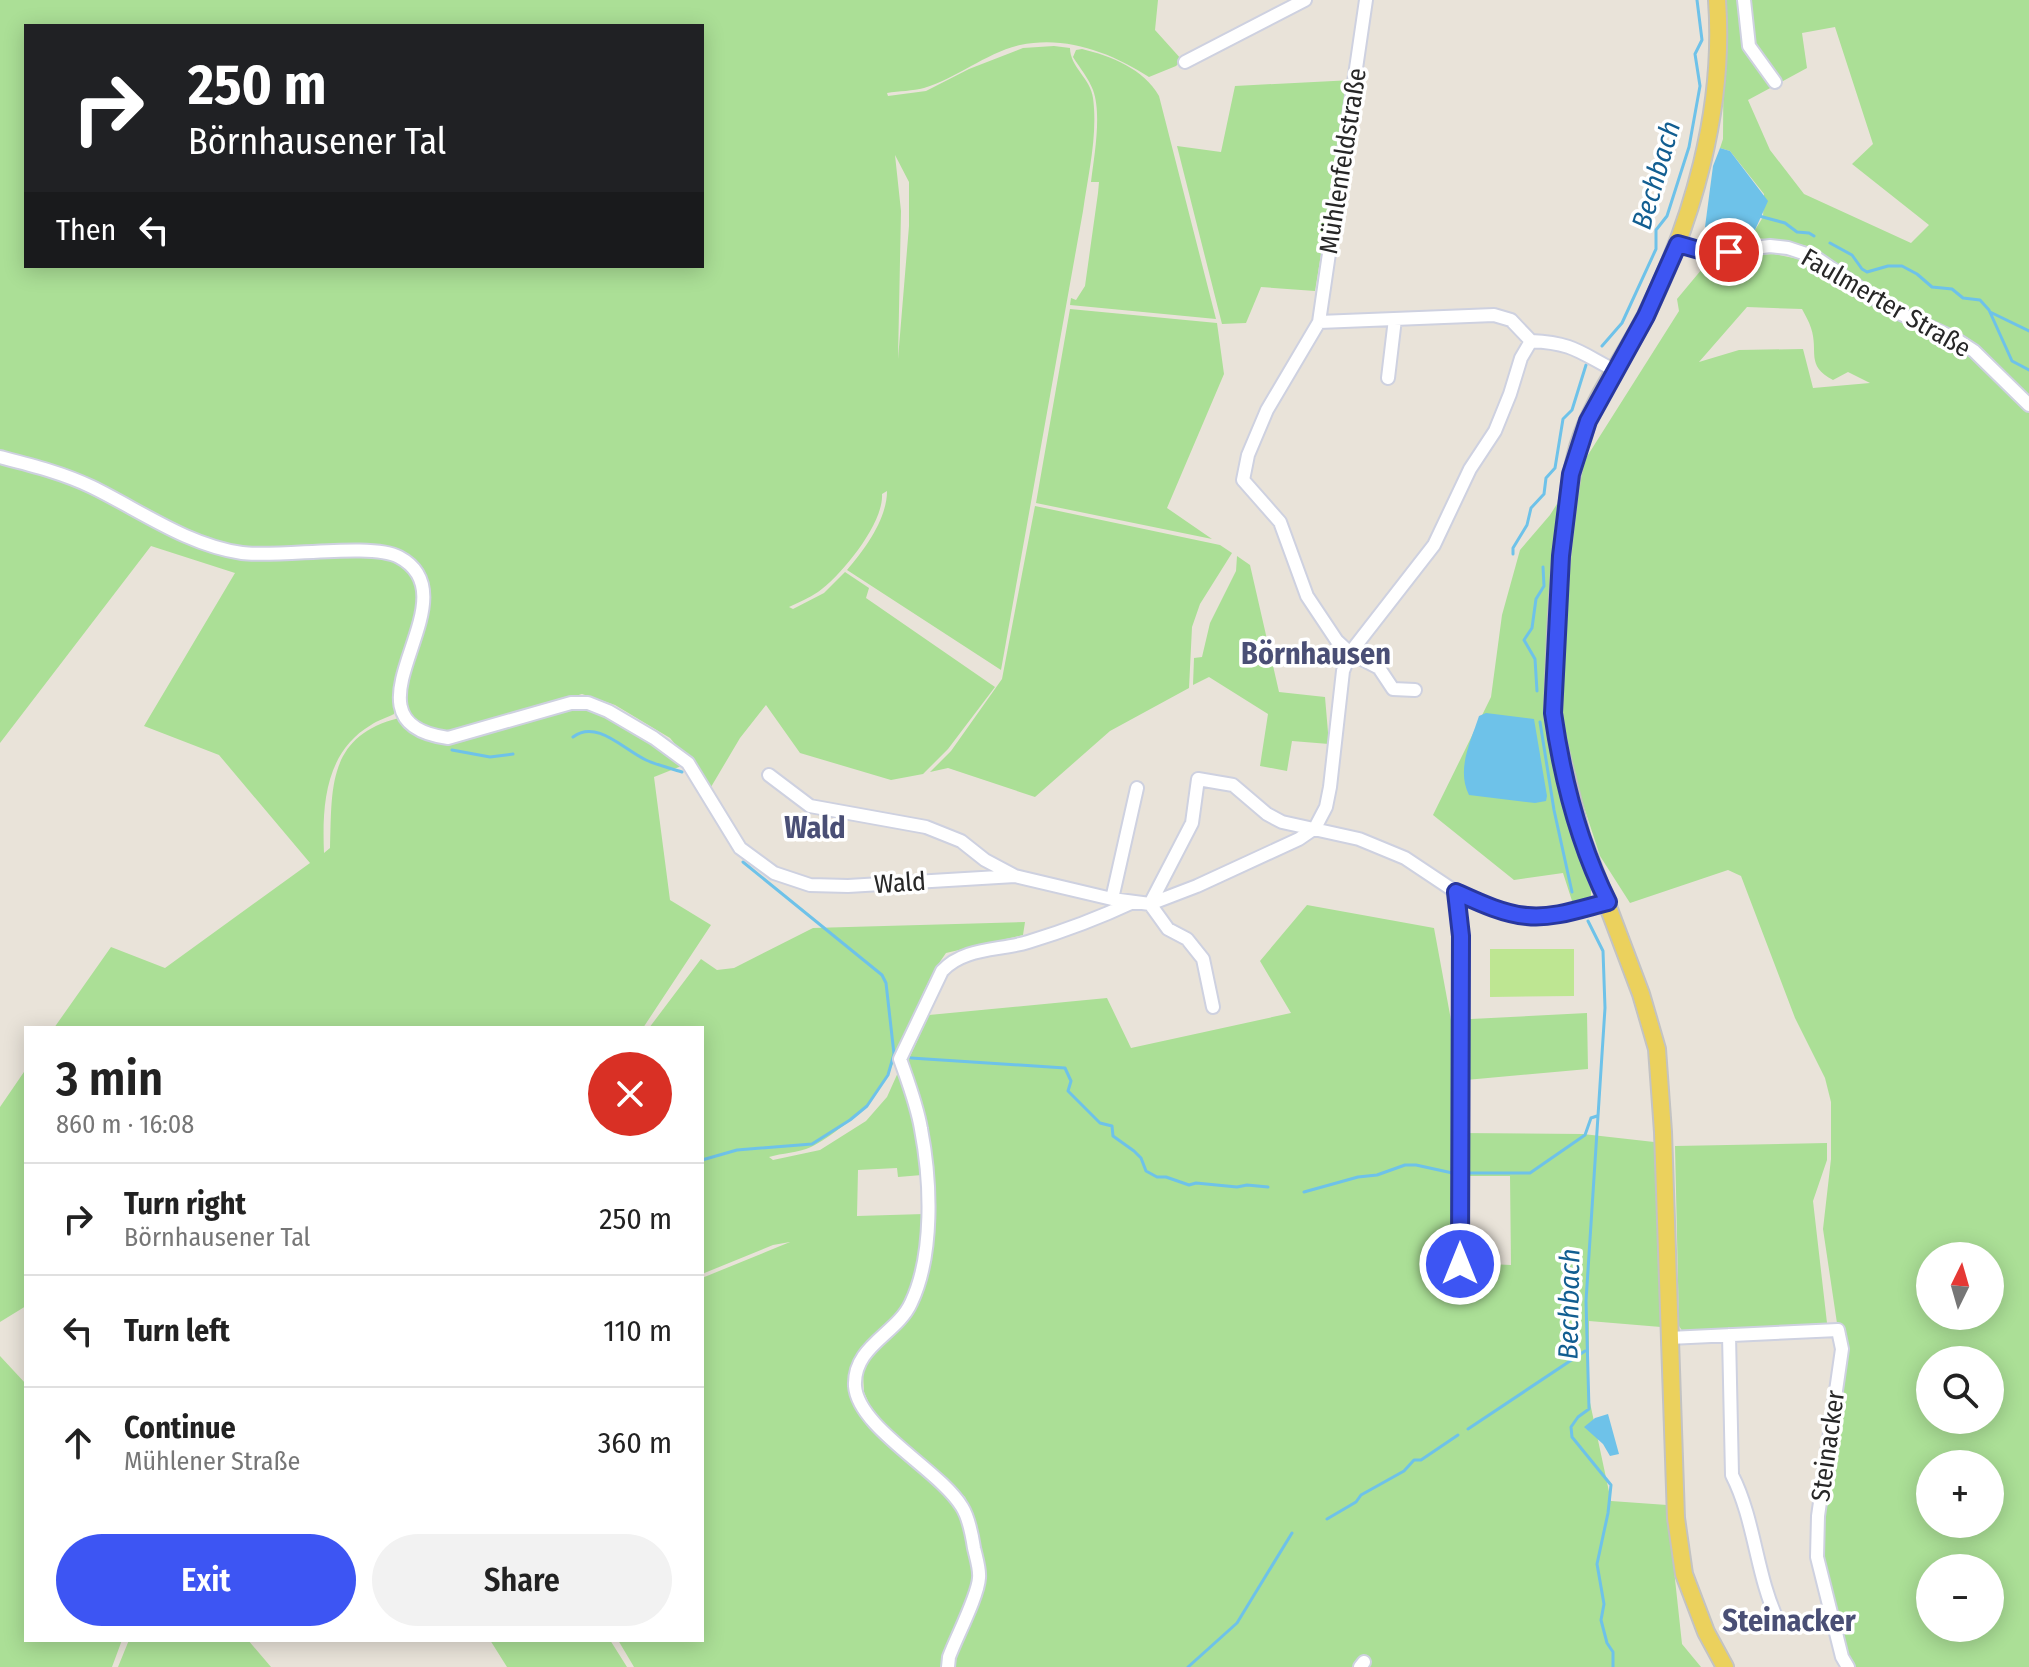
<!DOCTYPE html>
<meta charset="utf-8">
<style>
:root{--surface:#fff;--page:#f2f2f2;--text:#222;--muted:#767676;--line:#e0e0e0;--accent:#3d55f3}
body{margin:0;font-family:"Fira Sans Condensed",sans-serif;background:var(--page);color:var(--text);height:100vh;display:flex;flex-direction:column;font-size:30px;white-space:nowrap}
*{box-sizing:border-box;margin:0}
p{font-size:26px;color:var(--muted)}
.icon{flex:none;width:44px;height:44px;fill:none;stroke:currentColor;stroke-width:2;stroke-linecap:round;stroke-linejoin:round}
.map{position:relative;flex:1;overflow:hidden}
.side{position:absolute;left:24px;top:1026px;width:680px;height:616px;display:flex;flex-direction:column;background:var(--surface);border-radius:0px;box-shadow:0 4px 20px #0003}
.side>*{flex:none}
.banner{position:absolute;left:24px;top:24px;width:680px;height:244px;border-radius:0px;box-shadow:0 4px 20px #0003;background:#202124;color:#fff;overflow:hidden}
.needle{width:52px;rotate:5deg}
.tools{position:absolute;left:1916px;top:1242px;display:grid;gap:16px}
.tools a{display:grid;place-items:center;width:88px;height:88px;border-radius:50%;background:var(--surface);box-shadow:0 4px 20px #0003;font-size:40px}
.pin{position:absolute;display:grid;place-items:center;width:68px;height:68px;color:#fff;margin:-34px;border:4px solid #fff;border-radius:50%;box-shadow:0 2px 8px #0007}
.me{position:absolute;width:88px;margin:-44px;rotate:0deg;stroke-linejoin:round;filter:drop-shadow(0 0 6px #0008)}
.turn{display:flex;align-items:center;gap:28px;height:168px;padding:0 32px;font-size:36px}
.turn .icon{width:104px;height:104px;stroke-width:2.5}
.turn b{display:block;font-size:56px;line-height:68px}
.then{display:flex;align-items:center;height:76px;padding:0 32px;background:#0003;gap:16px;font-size:30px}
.round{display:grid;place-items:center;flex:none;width:84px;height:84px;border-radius:42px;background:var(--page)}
.summary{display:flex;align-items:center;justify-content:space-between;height:136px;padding:0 32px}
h1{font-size:48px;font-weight:600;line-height:60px}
.action{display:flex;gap:16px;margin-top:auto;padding:16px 32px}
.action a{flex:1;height:92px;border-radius:48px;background:var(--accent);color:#fff;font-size:32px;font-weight:600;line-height:92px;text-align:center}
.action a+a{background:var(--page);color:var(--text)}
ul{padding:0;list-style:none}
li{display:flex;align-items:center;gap:24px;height:112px;padding:0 32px;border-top:2px solid var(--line)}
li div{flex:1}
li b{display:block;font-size:30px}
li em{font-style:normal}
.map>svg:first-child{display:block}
.green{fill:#abdf96;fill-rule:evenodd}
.pitch{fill:#bee692}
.water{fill:#6ec2e9}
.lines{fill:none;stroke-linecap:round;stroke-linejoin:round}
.stream{stroke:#6ec2e9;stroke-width:3}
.minor-casing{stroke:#ced1e0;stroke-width:16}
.major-casing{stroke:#c3c3c3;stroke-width:20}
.minor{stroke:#fff;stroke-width:12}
.major{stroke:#ebd15d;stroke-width:16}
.route-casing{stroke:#28379e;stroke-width:20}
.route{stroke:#3d55f3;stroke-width:14}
.labels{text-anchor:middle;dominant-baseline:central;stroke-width:7;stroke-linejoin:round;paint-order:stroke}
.street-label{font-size:26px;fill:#272727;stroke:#fff}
.water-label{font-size:28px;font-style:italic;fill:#125e91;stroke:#fff}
.quarter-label{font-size:30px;font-weight:bold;fill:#4a4f75;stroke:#fff}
</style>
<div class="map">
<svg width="2029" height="1667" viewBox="0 0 2029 1667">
<rect width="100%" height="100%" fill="#e9e3d9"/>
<path class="green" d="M0 0H1158L1155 30 1182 60 1176 66 1149 77C1112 53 1066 35 1020 45 986 53 957 78 924 88 913 91 899 91 887 93L888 96 926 91 969 69 1023 48 1054 46 1070 48C1070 67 1091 79 1093 98 1098 135 1088 175 1083 211L1001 670 847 570C865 549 887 519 887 491L882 494C884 523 842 575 818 592 809 598 799 602 789 607L793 609 824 593 845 572 869 588 866 598 995 687 948 749 923 774 891 780 800 753 766 705 740 738 711 787 670 738 615 705 582 694 456 731 443 732 414 721 407 710 404 692 409 640 394 689V714C386 718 378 720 371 725 325 752 322 805 324 853L330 848C332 788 327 736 399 718 418 738 434 745 462 742L531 718 583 707 601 710 684 765 654 777 670 900 711 925 643 1028H54L111 947 165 968 310 863 219 755 144 726 235 573 151 546 0 743ZM26 26H702V266H26ZM895 155 909 182V226L898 359 901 211Z
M1724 0H2029V397L1989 357 1904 311 1829 259 1807 246 1786 241 1756 238 1755 230 1763 217 1764 194 1730 151 1720 148 1723 139ZM1835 27 1873 144 1852 164 1929 225 1911 243 1804 194 1770 150 1748 100 1807 68 1802 33Z
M1082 49C1111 56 1144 69 1159 96L1216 319 1070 305 1071 298 1076 300 1085 286 1098 193 1099 182H1091C1094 157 1102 114 1093 90 1089 79 1080 68 1073 57L1076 50Z
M1353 80 1330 223H1326L1315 291 1261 287 1246 323 1222 324 1177 146 1221 152 1235 86Z
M1774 254 1817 263 1910 324 1967 353 2029 410V1667H1848L1817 1557 1833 1410 1838 1330 1823 1229 1831 1159V1102L1825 1078 1795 1018 1741 876 1728 870 1630 903 1600 856 1582 801 1567 804 1591 876V896L1574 907 1563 873 1514 880 1433 815 1491 697 1502 615 1520 550 1550 515 1679 311 1677 299 1707 263 1742 256ZM1747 307 1802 309C1805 315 1809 321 1811 328 1819 352 1805 365 1833 380L1848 372 1870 383 1813 388 1803 349 1739 350 1699 362ZM1930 1256H1990V1316H1930ZM1930 1360H1990V1420H1930ZM1930 1464H1990V1524H1930ZM1930 1568H1990V1628H1930Z
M1070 309 1217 323 1224 374 1167 508 1212 539 1036 503Z
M1035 506 1220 545 1232 553 1200 604 1192 627 1189 688 1110 731 1035 797 948 768 930 772 951 751 1002 679Z
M1237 556 1250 565 1279 692 1325 697 1329 744 1292 741 1287 771 1260 766 1268 714 1209 677 1193 685 1194 658 1202 657 1210 623 1236 571Z
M1307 905 1434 928 1451 1020 1587 1013 1588 1069 1466 1080 1457 1133 1583 1134 1654 1142 1661 1327 1589 1321V1398L1611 1501 1667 1505 1682 1644 1701 1667H952L955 1652 984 1570 973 1516 965 1497 896 1436 871 1408 864 1392 863 1374 867 1358 915 1308 925 1286 928 1269 931 1160 926 1122 907 1063 929 1015 1107 998 1131 1048 1291 1013 1260 961ZM1466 1176H1510L1511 1265 1466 1263Z
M1025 922 1023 935 946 953C914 997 905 1053 874 1097 862 1113 829 1138 811 1147 798 1153 782 1153 769 1157L773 1160 820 1150 866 1121 887 1097 900 1068 917 1130 922 1175 898 1177 897 1168 858 1170 857 1216 924 1214 926 1234 907 1304 862 1351 860 1411 943 1488 961 1510 976 1577 945 1667H634L618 1640H702V1278L790 1242 773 1245 702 1274V1028H649L701 959 717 970 734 968 813 928Z
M26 1069V1306L0 1322V1107Z
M1827 1143V1160L1813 1201 1827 1323 1683 1332 1679 1326 1675 1146Z
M0 1356 26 1384V1640H122L112 1667H0Z
M129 1640H248L271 1667H118Z
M490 1640H610L627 1667H507Z"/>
<path class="pitch" d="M1490 949H1574V996L1490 997Z"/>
<path class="water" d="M1720 148 1730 151 1768 201 1755 230 1733 240H1716L1705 227 1713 166Z
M1486 713 1534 719 1547 796 1546 801 1535 803 1469 795C1456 769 1471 741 1479 716Z
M1608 1414 1619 1454 1610 1456 1603 1444 1584 1427 1595 1418Z"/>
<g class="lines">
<path class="stream" d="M1759 216 1785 223 1797 232 1809 233 1814 236
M1830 243 1852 255 1862 269 1867 272 1888 266H1902L1917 274 1932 287 1952 289 1963 298 1980 300 1989 310 2012 361 2029 370
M1990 312 2029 331
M1602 346 1622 323 1656 249V230L1667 216 1689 147 1700 86 1695 54 1702 40 1697 0
M1513 554V548L1527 525 1531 508 1544 494 1546 478 1555 468 1563 419 1572 410 1586 365
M1537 691 1535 659 1524 640 1532 628 1536 599 1544 586 1543 567
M1540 722 1554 810 1572 892
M573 737C597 719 624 750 646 760 657 765 670 768 682 772
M452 750 490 757 513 754
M1588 921 1603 951 1605 1008 1586 1301 1589 1409 1578 1417 1571 1427 1572 1437 1611 1485 1608 1513 1597 1564 1604 1604 1601 1620 1607 1643 1613 1652V1667
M911 1058 1065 1068 1071 1081 1068 1091 1100 1123 1112 1126 1113 1136 1134 1151 1141 1158 1146 1171 1157 1177H1166L1189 1185 1196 1183 1237 1187 1247 1185 1268 1187
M702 1160 737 1150 812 1144 850 1120 867 1106 888 1075 894 1054 886 983 882 975 743 862
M1465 1173H1530L1585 1135 1591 1118 1597 1116
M1304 1192 1358 1177 1377 1175 1405 1165H1416L1457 1174
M1468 1429 1585 1351
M1327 1519 1356 1502 1361 1495 1404 1471 1414 1460H1421L1458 1435
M1188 1667 1237 1623 1292 1533"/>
<defs>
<path id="minor" d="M1366 0 1319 322 1267 410 1248 455 1243 480 1280 522 1307 596 1337 641 1350 653 1379 668 1393 689 1415 690
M1744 0 1749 46 1775 82
M1185 62 1305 0
M1678 244 1717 253 1770 246 1788 248 1815 257 1890 309 1954 338 1974 351 2029 405
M1319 322 1494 315 1511 320 1531 341
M1388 378 1395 319
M0 457C31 465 63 473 92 487 141 511 187 545 242 553 279 558 372 542 399 557 478 599 329 722 448 738L571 703H588L608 711 654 738 688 763 740 848 774 873 810 885 848 886 1015 876
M769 775 810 806 926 827 961 841 985 860 1015 876 1112 899 1150 904 1197 886 1299 839 1315 828 1326 807 1330 787 1343 671 1350 653 1434 545 1470 469 1495 431 1510 394 1521 358 1531 341C1573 343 1579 352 1614 370
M1456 892 1461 936 1460 1264
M1112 899 1137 788
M1213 1007 1203 959 1187 939 1168 929 1150 904 1192 823 1198 779 1233 785 1267 814 1282 822 1359 839 1405 858 1456 892 1488 906 1528 917 1565 913 1608 902
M1729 1335 1732 1475C1755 1520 1756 1575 1778 1621
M1669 1338 1838 1330 1842 1349 1818 1516 1817 1557 1842 1657 1848 1667
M948 1667 949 1657C956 1638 978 1596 979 1578 980 1569 976 1557 974 1548 972 1535 969 1518 962 1507 940 1470 858 1428 855 1386 853 1346 897 1334 911 1303 934 1255 931 1181 921 1129 917 1105 908 1082 900 1059L942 971C964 947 999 951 1028 942 1064 931 1099 918 1133 902
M1360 1667 1364 1662"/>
<path id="major" d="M1717 0C1725 109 1693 221 1645 317 1623 360 1592 400 1578 447 1571 472 1568 498 1565 524 1557 587 1555 650 1553 713L1557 739 1581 835 1641 994 1657 1049 1663 1132 1676 1518 1684 1574 1706 1632 1725 1667"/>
</defs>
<use href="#minor" class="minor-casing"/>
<use href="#major" class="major-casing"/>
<use href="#minor" class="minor"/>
<use href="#major" class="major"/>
</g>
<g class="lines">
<defs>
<path id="route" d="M1460 1264 1461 936 1456 892C1478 902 1503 914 1527 916 1553 919 1583 908 1608 902 1579 844 1562 776 1553 713L1561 556 1571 474 1588 421 1646 316 1678 244 1706 252H1729"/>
</defs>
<use href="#route" class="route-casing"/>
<use href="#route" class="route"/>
</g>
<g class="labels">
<g class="street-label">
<text transform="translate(1343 161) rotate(-81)">Mühlenfeldstraße</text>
<text transform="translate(1886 303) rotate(30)">Faulmerter Straße</text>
<text transform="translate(900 883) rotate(-4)">Wald</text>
<text transform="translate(1828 1446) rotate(-82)">Steinacker</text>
</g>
<g class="water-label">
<text transform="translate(1656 175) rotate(-74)">Bechbach</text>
<text transform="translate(1569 1304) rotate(-89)">Bechbach</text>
</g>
<g class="quarter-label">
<text x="1316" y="654">Börnhausen</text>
<text x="815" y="828">Wald</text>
<text x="1789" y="1621">Steinacker</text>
</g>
</g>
</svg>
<div class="tools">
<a><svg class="needle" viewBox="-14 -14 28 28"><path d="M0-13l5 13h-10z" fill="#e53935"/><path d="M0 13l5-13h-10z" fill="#767676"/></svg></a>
<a><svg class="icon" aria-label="search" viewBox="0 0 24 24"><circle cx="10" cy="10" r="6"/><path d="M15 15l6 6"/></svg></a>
<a>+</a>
<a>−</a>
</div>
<div class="pin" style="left:1729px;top:252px;background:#d93025"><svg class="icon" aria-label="arrive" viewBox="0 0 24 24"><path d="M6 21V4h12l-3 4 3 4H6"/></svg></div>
<svg class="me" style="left:1460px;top:1264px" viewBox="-20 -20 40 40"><circle r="17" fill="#3d55f3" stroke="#fff" stroke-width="3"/><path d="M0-11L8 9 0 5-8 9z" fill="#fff"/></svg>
<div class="banner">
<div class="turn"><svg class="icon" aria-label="right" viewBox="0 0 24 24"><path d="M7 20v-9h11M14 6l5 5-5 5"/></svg><div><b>250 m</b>Börnhausener Tal</div></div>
<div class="then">Then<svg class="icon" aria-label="left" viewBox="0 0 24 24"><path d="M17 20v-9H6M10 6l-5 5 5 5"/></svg></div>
</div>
<section class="side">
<div class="summary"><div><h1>3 min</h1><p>860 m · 16:08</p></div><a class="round" style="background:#d93025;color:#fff"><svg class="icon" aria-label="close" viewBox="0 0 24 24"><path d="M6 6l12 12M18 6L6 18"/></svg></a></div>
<ul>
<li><svg class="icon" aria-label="right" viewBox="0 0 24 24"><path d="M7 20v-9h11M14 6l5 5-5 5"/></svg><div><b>Turn right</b><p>Börnhausener Tal</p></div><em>250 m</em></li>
<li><svg class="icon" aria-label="left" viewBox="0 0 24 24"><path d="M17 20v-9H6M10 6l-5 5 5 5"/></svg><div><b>Turn left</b></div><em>110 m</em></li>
<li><svg class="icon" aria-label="ahead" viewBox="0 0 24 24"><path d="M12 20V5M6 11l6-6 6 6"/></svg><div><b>Continue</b><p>Mühlener Straße</p></div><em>360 m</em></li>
</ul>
<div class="action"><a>Exit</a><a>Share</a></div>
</section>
</div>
